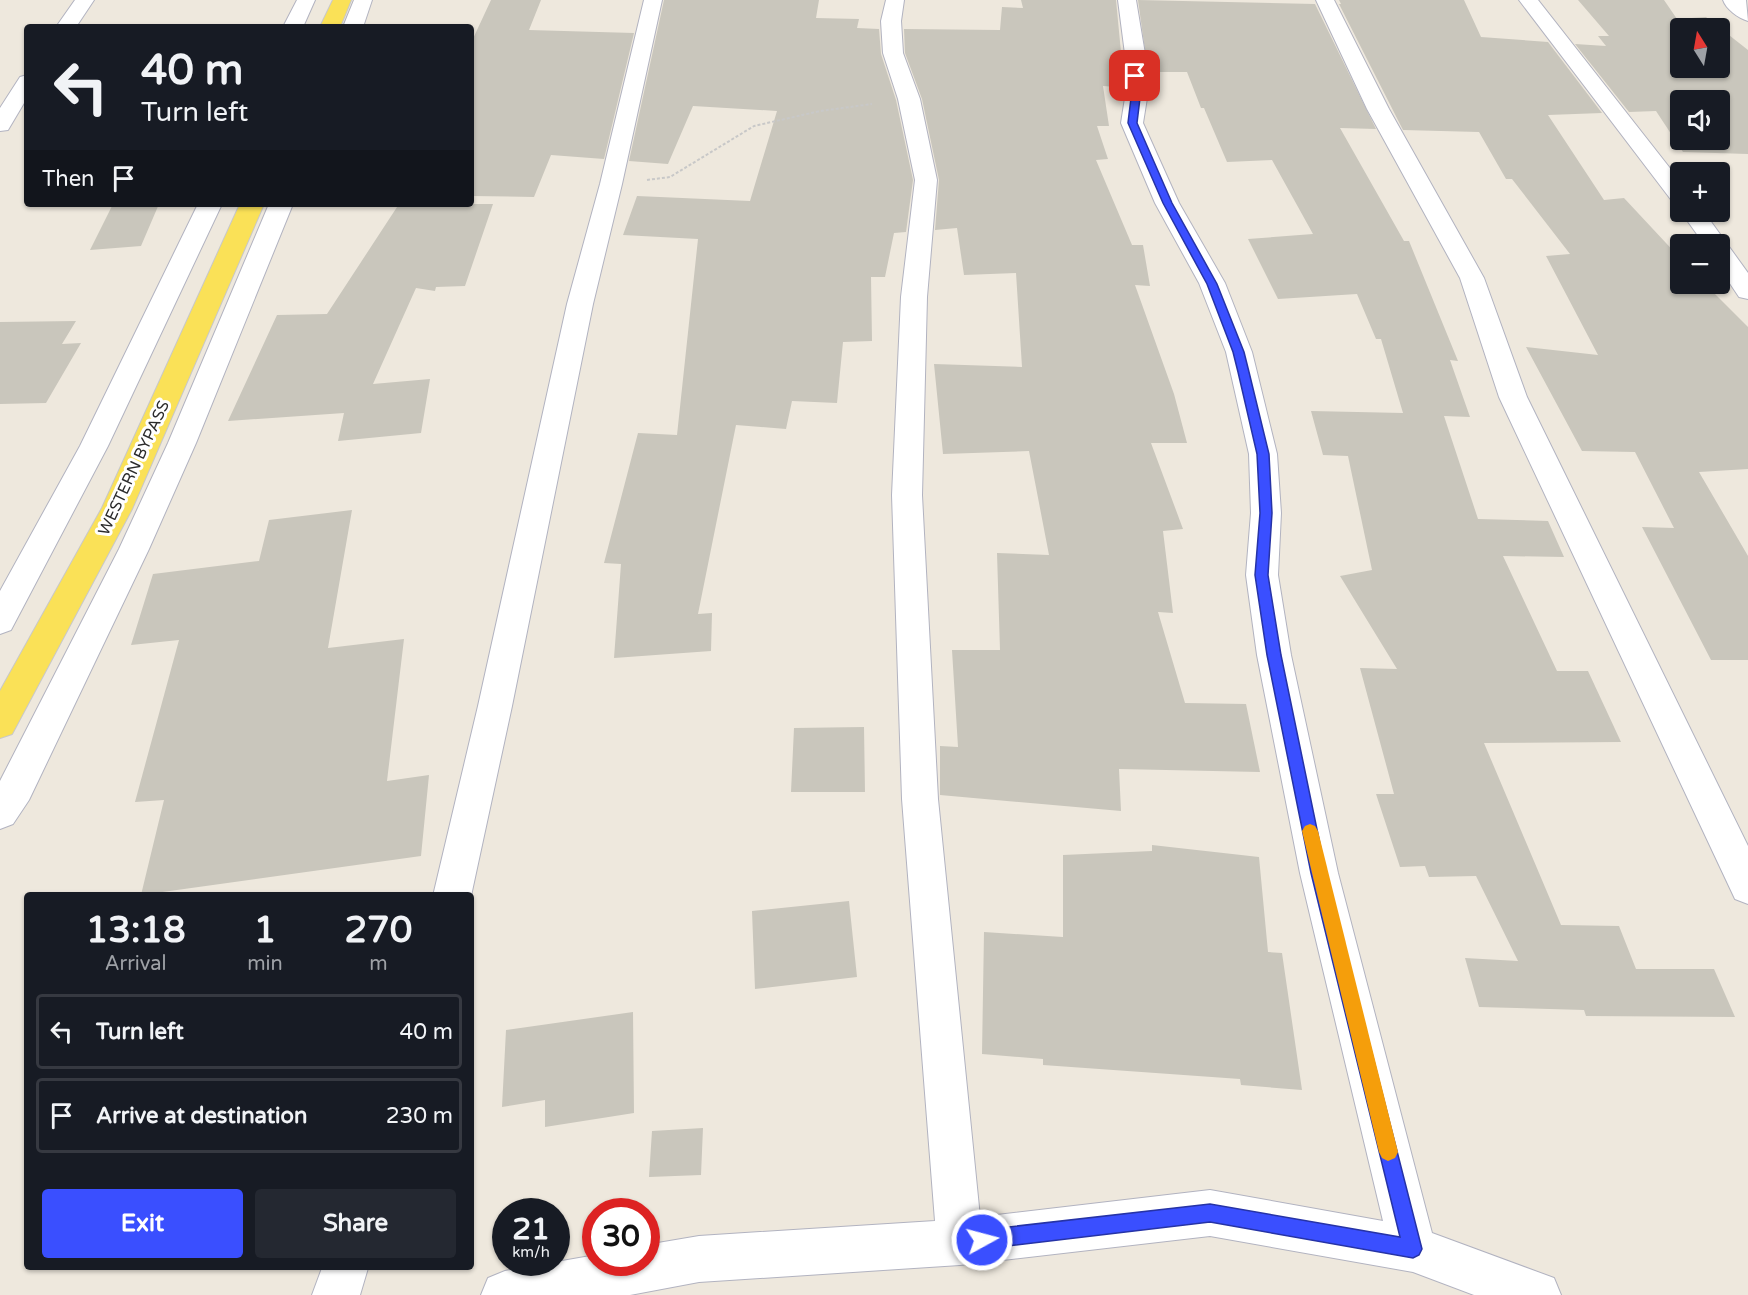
<!DOCTYPE html>
<meta charset="utf-8">
<style>
:root{--surface:#171b24;--page:#242831;--text:#f1f3f6;--muted:#9ea1a6;--line:#363941;--accent:#3a4fff}
body{margin:0;font-family:"Varela Round",sans-serif;background:var(--page);color:var(--text);height:100vh;display:flex;flex-direction:column;font-size:22px;white-space:nowrap}
*{box-sizing:border-box;margin:0}
p{font-size:20px;color:var(--muted)}
.icon{flex:none;width:33px;height:33px;fill:none;stroke:currentColor;stroke-width:2;stroke-linecap:round;stroke-linejoin:round}
.map{position:relative;flex:1;overflow:hidden}
.panel{position:absolute;left:24px;top:892px;width:450px;height:378px;display:flex;flex-direction:column;background:var(--surface);border-radius:6px;box-shadow:0 2px 4px #0004}
.panel>*{flex:none}
.hud{position:absolute;left:24px;top:24px;width:450px;height:183px;border-radius:6px;box-shadow:0 2px 4px #0004;background:#171b24;color:var(--text);overflow:hidden}
.needle{width:39px;rotate:349deg}
.tools{position:absolute;left:1670px;top:18px;display:grid;gap:12px}
.tools a{display:grid;place-items:center;width:60px;height:60px;border-radius:6px;background:var(--surface);box-shadow:0 2px 4px #0004;font-size:30px}
.speed{position:absolute;left:492px;top:1198px;display:flex;gap:12px;font-size:30px;font-weight:700;text-align:center}
.speed>*{display:grid;place-content:center;width:78px;height:78px;border-radius:50%;background:var(--surface);box-shadow:0 2px 4px #0004;line-height:1}
.speed small{font-size:15px;font-weight:400}
.speed .limit{border:9px solid #d22;background:#fff;color:#111}
.pin{position:absolute;display:grid;place-items:center;width:51px;height:51px;color:#fff;margin:-26px;border-radius:12px;box-shadow:0 3px 9px #0006}
.me{position:absolute;width:66px;margin:-33px;rotate:83deg;stroke-linejoin:round;filter:drop-shadow(0 0 4px #0008)}
.turn{display:flex;align-items:center;gap:21px;height:126px;padding:0 18px;font-size:27px}
.turn .icon{width:78px;height:78px;stroke-width:2.5}
.turn b{display:block;font-size:42px;line-height:51px}
.then{display:flex;align-items:center;height:57px;padding:0 18px;background:#0003;gap:12px;font-size:22px}
.eta{display:flex;justify-content:space-evenly;align-items:center;height:102px;text-align:center}
.eta b{font-size:36px;font-weight:700;line-height:42px}
.cta{display:flex;gap:12px;margin-top:auto;padding:12px 18px}
.cta a{flex:1;height:69px;border-radius:6px;background:var(--accent);color:#fff;font-size:24px;font-weight:700;line-height:69px;text-align:center}
.cta a+a{background:var(--page);color:var(--text)}
ul{padding:0;list-style:none}
li{display:flex;align-items:center;gap:18px;height:75px;margin:0 12px 9px;padding:0 6px;border:3px solid var(--line);border-radius:6px}
li div{flex:1}
li b{display:block;font-size:22px}
li em{font-style:normal}
.map>svg:first-child{display:block}
.building{fill:#c9c6bc;fill-rule:evenodd}
.lines{fill:none;stroke-linecap:round;stroke-linejoin:round}
.minor-casing{stroke:#b2b3c0;stroke-width:2}
.major-casing{stroke:#c8c8c8;stroke-width:2}
.path{stroke:#c8c8c8;stroke-width:2;stroke-dasharray:3 2;stroke-linecap:butt}
.minor{fill:#fff;fill-rule:evenodd}
.major{fill:#fae157;fill-rule:evenodd}
.route{fill:#3a4fff;stroke:#2633a6;stroke-width:1.5}
.slow{fill:#f59e0b}
.labels{text-anchor:middle;dominant-baseline:central;stroke-width:6;stroke-linejoin:round;paint-order:stroke}
.street-label{font-size:16px;fill:#2c2c2c;stroke:#fff}
</style>
<div class="map">
<svg width="1748" height="1295" viewBox="0 0 1748 1295">
<rect width="100%" height="100%" fill="#eee8dd"/>
<path class="building" d="M491 0H541L529 30 634 33 604 159 551 155 534 197 471 196V43Z
M664 0H819L816 18 859 19 857 28 879 29 881 54 896 100 913 180 906 232 894 233 885 277H871L872 341 843 342 837 403 792 401 786 429 736 425 698 614 712 613 711 651 614 658 621 564 604 563 638 433 677 435 698 239 623 235 637 196 750 201 777 111 693 106 668 164 629 161Z
M1021 0H1116L1123 73H1115L1117 87 1103 86 1109 126H1097L1108 159 1096 160 1132 245H1143L1150 286 1135 285 1174 394 1187 443H1151L1183 529 1163 531 1173 613 1158 612 1185 703 1246 704 1260 772 1119 769 1121 811 940 795V746L958 747 952 650H1000L997 553 1049 555 1029 451 943 454 934 364 1022 367 1016 273 964 275 957 228 935 230 939 180 922 99 905 53 904 29 1000 30 1002 7 1023 8Z
M1138 0 1315 4 1376 129 1340 128 1404 241H1409L1458 361 1450 360 1470 417 1444 416 1478 519 1548 521 1564 557 1503 556 1557 671H1588L1621 742 1484 743 1561 925 1619 926 1636 969H1714L1735 1017 1586 1016 1584 1010 1479 1007 1465 958 1518 961 1476 876 1429 877 1425 866 1400 867 1376 794H1394L1360 668 1397 669 1340 576 1372 570 1348 456 1323 455 1311 411 1403 413 1381 339H1376L1357 294 1278 299 1248 239 1313 234 1272 160 1227 162 1204 108H1201L1187 72H1148Z
M1339 0H1464L1481 37 1548 42 1602 113 1548 115 1604 200 1624 198 1680 258V284H1705L1748 327V469L1699 472 1748 556V660H1711L1642 527 1674 528 1635 452 1582 451 1526 347 1598 355 1546 256 1570 254 1512 179H1506L1479 132 1403 130 1339 4H1341Z
M1578 0H1664L1677 19 1706 17 1748 50V154L1683 152 1656 111 1629 112 1575 44 1606 46 1598 36H1609ZM1680 28H1719V68H1680ZM1680 100H1719V140H1680Z
M113 204H159L141 246 90 250Z
M399 204H493L465 286 436 287 435 291 416 288 373 384 430 379 421 433 338 441 344 413 228 421 277 315 327 314Z
M76 321 62 344 81 343 46 403 0 404V322Z
M352 510 328 648 404 639 387 781 429 775 421 856 141 895 164 800 135 802 179 640 131 645 153 574 259 561 269 520Z
M864 727 865 792H791L794 728Z
M1152 845 1259 857 1268 952 1282 953 1302 1090 1241 1085 1240 1079 1043 1065V1059L982 1054 984 932 1063 937V855L1152 851Z
M849 901 857 977 755 989 752 911Z
M633 1012 634 1113 545 1127V1100L502 1107 506 1030Z
M703 1128 701 1175 649 1177 652 1131Z"/>
<g class="lines">
<defs>
<path id="minor" d="M75 0H94L76 27H56Z
M297 0H315L303 27H283Z
M354 0H372L363 27H343Z
M644 0H662L622 184 593 304 512 706 471 896H433L478 706 567 304 600 184Z
M886 0H904L901 21 903 53 920 99 937 180 927 297 922 495 938 799 980 1217 1210 1190 1383 1221 1300 873 1257 655 1246 575 1251 513 1249 454 1226 352 1199 283 1155 203 1121 123 1125 98V54L1118 0H1136L1145 54 1147 98 1143 123 1179 203 1225 283 1252 352 1277 454 1281 513 1278 575 1291 655 1338 873 1432 1233 1554 1278 1561 1295H1474L1413 1272 1210 1236 960 1265 699 1282 630 1295H481L488 1278 505 1271 596 1255V1263H646V1245L699 1236 935 1221 902 799 892 495 901 297 915 180 898 99 883 53 881 21Z
M1316 0H1334L1389 109 1484 278 1527 397 1748 846V904L1735 899 1499 397 1460 278 1367 109Z
M1519 0H1538L1680 181V203L1672 201Z
M1723 0H1746L1748 21C1738 18 1726 9 1723 0Z
M27 75V98L8 130 0 131V108L20 77Z
M198 204H222L108 446 11 630 0 634V591L80 446Z
M269 204H293L196 443 149 549 29 800 13 824 0 829V781L119 549 168 443Z
M1681 212H1704L1748 273V299L1739 297 1719 267V244H1704Z
M322 1268H368L360 1295H312Z"/>
<path id="major" d="M333 0H351L340 27H320Z
M240 204H264L132 509 12 734 0 738V691L102 508Z"/>
</defs>
<use href="#minor" class="minor-casing"/>
<use href="#major" class="major-casing"/>
<path class="path" d="M647 180 670 177 754 126 820 111 872 104"/>
<use href="#minor" class="minor"/>
<use href="#major" class="major"/>
</g>
<path class="route" d="M1135 73 1140 76V98L1137 123 1172 203 1217 284 1244 352 1249 372 1269 454 1272 513 1268 575 1281 655 1326 873 1422 1249 1419 1255 1413 1258 1210 1222 982 1249 976 1246 973 1240 976 1233 982 1230 1210 1204 1400 1237 1311 873 1267 655 1255 575 1260 513 1257 454 1238 372 1233 352 1207 284 1163 203 1128 123 1131 98V76Z"/>
<path class="slow" d="M1310 824 1315 826 1318 831 1398 1152 1395 1158 1388 1161 1382 1158 1379 1152 1302 831 1305 826Z"/>
<g class="labels">
<g class="street-label">
<text transform="translate(134 468) rotate(-65)">WESTERN BYPASS</text>
</g>
</g>
</svg>
<div class="tools">
<a><svg class="needle" viewBox="-14 -14 28 28"><path d="M0-13l5 13h-10z" fill="#e53935"/><path d="M0 13l5-13h-10z" fill="#9ea1a6"/></svg></a>
<a><svg class="icon" aria-label="sound" viewBox="0 0 24 24"><path d="M4 9h4l5-4v14l-5-4H4zM17 9q2 3 0 6"/></svg></a>
<a>+</a>
<a>−</a>
</div>
<div class="speed"><div>21<small>km/h</small></div><div class="limit">30</div></div>
<div class="pin" style="left:1135px;top:76px;background:#d93025"><svg class="icon" aria-label="arrive" viewBox="0 0 24 24"><path d="M6 21V4h12l-3 4 3 4H6"/></svg></div>
<svg class="me" style="left:982px;top:1240px" viewBox="-20 -20 40 40"><circle r="17" fill="#3a4fff" stroke="#fff" stroke-width="3"/><path d="M0-11L8 9 0 5-8 9z" fill="#fff"/></svg>
<div class="hud">
<div class="turn"><svg class="icon" aria-label="left" viewBox="0 0 24 24"><path d="M17 20v-9H6M10 6l-5 5 5 5"/></svg><div><b>40 m</b>Turn left</div></div>
<div class="then">Then<svg class="icon" aria-label="arrive" viewBox="0 0 24 24"><path d="M6 21V4h12l-3 4 3 4H6"/></svg></div>
</div>
<section class="panel">
<div class="eta">
<div><b>13:18</b><p>Arrival</p></div>
<div><b>1</b><p>min</p></div>
<div><b>270</b><p>m</p></div>
</div>
<ul>
<li><svg class="icon" aria-label="left" viewBox="0 0 24 24"><path d="M17 20v-9H6M10 6l-5 5 5 5"/></svg><div><b>Turn left</b></div><em>40 m</em></li>
<li><svg class="icon" aria-label="arrive" viewBox="0 0 24 24"><path d="M6 21V4h12l-3 4 3 4H6"/></svg><div><b>Arrive at destination</b></div><em>230 m</em></li>
</ul>
<div class="cta"><a>Exit</a><a>Share</a></div>
</section>
</div>
